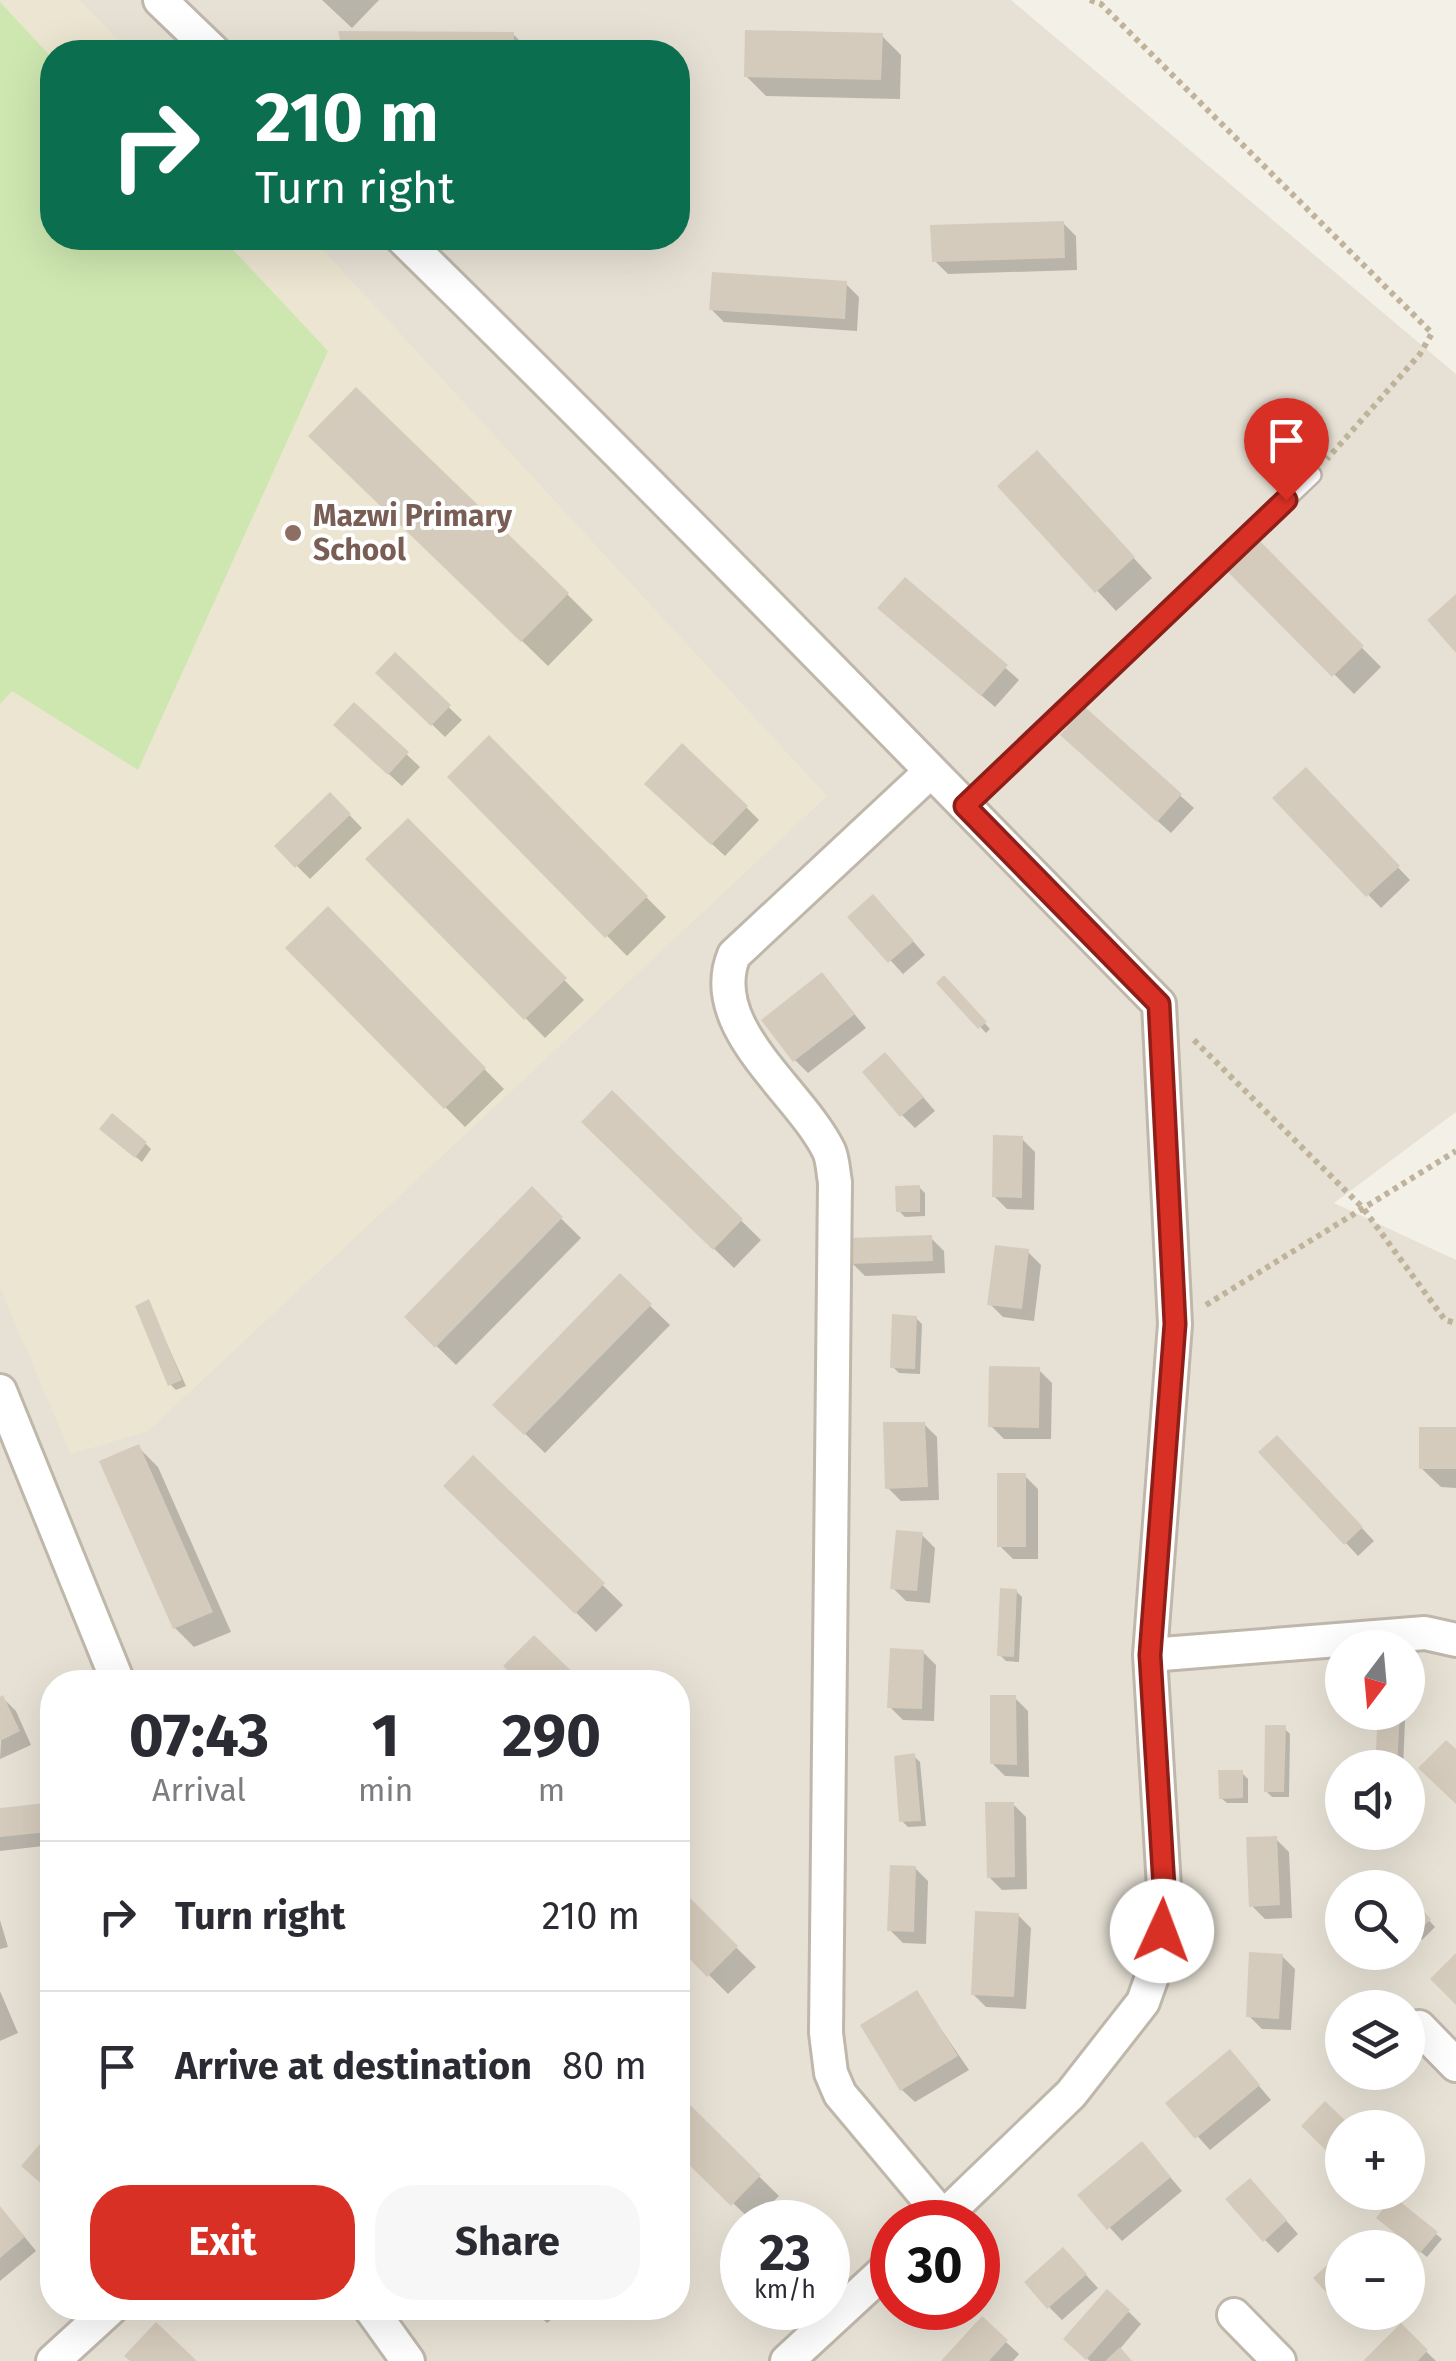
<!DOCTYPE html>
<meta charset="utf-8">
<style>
:root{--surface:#fff;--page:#f7f7f7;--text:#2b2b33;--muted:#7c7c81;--line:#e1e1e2;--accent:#d93025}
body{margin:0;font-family:"Fira Sans",sans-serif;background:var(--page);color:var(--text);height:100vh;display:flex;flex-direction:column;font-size:38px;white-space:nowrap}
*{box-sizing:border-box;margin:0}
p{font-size:32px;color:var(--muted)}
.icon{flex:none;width:55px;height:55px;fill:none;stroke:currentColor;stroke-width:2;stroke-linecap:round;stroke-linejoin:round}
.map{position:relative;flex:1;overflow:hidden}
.sheet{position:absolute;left:40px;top:1670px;width:650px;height:650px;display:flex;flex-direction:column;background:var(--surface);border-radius:40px;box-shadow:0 10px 40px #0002}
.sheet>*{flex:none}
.guide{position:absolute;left:40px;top:40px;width:650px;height:210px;border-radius:40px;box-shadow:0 10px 40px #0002;background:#0b6e4f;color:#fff;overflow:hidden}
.needle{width:65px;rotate:196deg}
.fabs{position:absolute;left:1325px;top:1630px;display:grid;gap:20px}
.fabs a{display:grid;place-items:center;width:100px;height:100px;border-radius:50%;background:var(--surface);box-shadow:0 10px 40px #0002;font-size:50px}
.speed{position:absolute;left:720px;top:2200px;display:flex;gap:20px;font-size:50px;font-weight:700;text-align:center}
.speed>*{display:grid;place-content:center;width:130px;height:130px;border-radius:50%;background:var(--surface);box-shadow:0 10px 40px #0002;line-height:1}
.speed small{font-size:25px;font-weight:400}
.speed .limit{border:15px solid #d22;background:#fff;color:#111}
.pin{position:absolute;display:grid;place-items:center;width:85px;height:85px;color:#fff;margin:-102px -42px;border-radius:50% 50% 50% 0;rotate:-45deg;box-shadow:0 0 10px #0007}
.pin .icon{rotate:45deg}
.me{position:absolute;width:110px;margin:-55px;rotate:2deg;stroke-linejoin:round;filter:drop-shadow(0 0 8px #0008)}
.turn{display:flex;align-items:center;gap:35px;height:210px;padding:0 50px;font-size:45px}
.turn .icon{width:130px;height:130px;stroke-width:2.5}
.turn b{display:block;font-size:70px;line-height:85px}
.eta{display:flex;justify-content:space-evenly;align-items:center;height:170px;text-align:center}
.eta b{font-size:60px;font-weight:700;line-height:70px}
.action{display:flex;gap:20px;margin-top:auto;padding:20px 50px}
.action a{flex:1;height:115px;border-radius:40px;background:var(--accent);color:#fff;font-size:40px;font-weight:700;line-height:115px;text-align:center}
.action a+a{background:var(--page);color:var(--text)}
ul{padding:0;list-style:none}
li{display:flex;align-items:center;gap:30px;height:150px;padding:0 50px;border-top:2px solid var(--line)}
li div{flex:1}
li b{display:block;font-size:38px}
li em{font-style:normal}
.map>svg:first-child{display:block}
.residential{fill:#e7e1d5;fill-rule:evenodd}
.education{fill:#ece5d1}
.green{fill:#cee7b0}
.shadow{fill:#0003}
.building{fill:#d5cbbc}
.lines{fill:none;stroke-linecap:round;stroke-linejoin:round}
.lane-casing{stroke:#beb7aa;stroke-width:20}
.street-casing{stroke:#beb7aa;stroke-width:38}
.path{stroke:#c0b39b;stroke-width:6;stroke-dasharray:5 5;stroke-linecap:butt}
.lane{stroke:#fff;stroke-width:15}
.street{stroke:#fff;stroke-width:32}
.route-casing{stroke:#8d1f18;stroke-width:25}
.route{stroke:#d93025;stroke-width:18}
.education-dot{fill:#8d6e63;stroke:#fff;stroke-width:4}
.labels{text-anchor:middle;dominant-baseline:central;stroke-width:8;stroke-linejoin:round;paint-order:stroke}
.education-label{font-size:30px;font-weight:bold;fill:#785e54;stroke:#fff;text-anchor:start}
</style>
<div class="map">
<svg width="1456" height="2361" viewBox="0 0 1456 2361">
<rect width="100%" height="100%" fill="#f3f0e7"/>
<path class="residential" d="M0 0H1011L1456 374V1112L1334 1203 1456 1260V2361H0ZM52 52H678V238H52ZM1342 1648H1408V1712H1342ZM52 1682H678V2308H52ZM1342 1768H1408V1832H1342ZM1342 1888H1408V1952H1342ZM1342 2008H1408V2072H1342ZM1342 2128H1408V2192H1342ZM742 2222H828V2308H742ZM892 2222H978V2308H892ZM1342 2248H1408V2312H1342Z"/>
<path class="education" d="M0 0H79L131 52H52V238H312L827 796 148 1431 71 1454 0 1288Z"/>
<path class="green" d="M0 2 52 58V238H222L328 351 138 770 12 691 0 704Z"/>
<path class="shadow" d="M322 0H379L352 28Z
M341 34H513L531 52H345Z
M882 36 901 55 900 99 766 96 746 76Z
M678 166 686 175 685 206H678Z
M1063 223 1076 236 1077 270 948 274 935 261Z
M846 284 859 297 857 331 724 322 711 309Z
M337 462 567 594 593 620 548 666Z
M1056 473 1152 578 1116 611 1000 486Z
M1254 539 1381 667 1354 694 1226 566Z
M905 580 1019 680 995 707 894 621Z
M395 656 462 720 445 737 379 673Z
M354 705 420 767 402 786 349 738Z
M1086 711 1194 808 1171 833 1076 748Z
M489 739 666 917 627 956 450 777Z
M1306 771 1410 880 1381 908 1276 798Z
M330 795 362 828 310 879 277 846Z
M660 796 746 807 759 820 725 856Z
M408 821 584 1000 545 1038 369 859Z
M328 910 504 1089 465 1127 288 948Z
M886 910 925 955 903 974 851 917Z
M822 975 866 1028 808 1073 795 1060Z
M944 979 990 1029 986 1033 939 983Z
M898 1068 935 1111 915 1128 902 1115Z
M612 1094 761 1240 734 1268 584 1122Z
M108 1134 146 1144 151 1149 142 1162Z
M1022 1139 1035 1152 1034 1210 1007 1209 994 1196Z
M919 1187 925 1193V1216L905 1217 899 1211Z
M532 1190 581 1238 456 1365 407 1317Z
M931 1238 944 1251 945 1273 865 1276 852 1263Z
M1028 1252 1041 1265 1034 1321 1003 1317 990 1304Z
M620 1277 670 1325 545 1453 515 1424Z
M148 1302 186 1386 176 1390 170 1384Z
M916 1318 922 1324 920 1374 899 1373 893 1367Z
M1039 1370 1052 1383 1051 1439H1004L991 1426Z
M924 1424 937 1437 939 1500 901 1501 888 1488Z
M1456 1430V1488L1441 1487 1421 1468Z
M138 1447 158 1467 231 1632 194 1647 175 1628Z
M1290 1451 1374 1541 1358 1556 1346 1543Z
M473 1458 623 1605 596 1632 446 1486Z
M1025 1476 1038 1489V1559H1013L1000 1546Z
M922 1535 935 1548 930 1603 906 1601 893 1588Z
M1016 1591 1022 1597 1019 1662 1006 1661 1000 1655Z
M923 1652 936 1665 934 1721 903 1720 890 1707Z
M3 1698 16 1711 31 1745 0 1759Z
M1015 1698 1028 1711 1029 1777 1005 1776 992 1763Z
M1399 1714 1405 1720 1403 1768H1378Z
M1284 1728 1290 1734 1289 1797H1272L1266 1791Z
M914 1756 920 1762 926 1826 908 1827 902 1821Z
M1242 1773 1248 1779V1803H1227L1221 1798Z
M1013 1804 1026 1817 1027 1889 1002 1890 989 1877Z
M45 1806 52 1813V1845L0 1851V1811Z
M1276 1839 1289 1852 1292 1918 1265 1919 1252 1906Z
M915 1868 928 1881 926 1944 903 1943 890 1930Z
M678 1890 756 1967 728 1994 678 1944Z
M1408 1898 1435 1927 1422 1940 1408 1926Z
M1018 1915 1031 1928 1026 2009 986 2007 973 1994Z
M0 1920 8 1947 0 1949Z
M1282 1956 1295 1969 1291 2030 1262 2029 1249 2016Z
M0 1991 18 2033 0 2041Z
M917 1994 969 2070 915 2102 902 2090Z
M1242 2066 1271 2100 1210 2150 1168 2103Z
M678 2097 779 2196 753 2222 678 2151Z
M52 2134V2192L24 2166Z
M1154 2158 1182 2191 1122 2241 1081 2196Z
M1263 2194 1298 2234 1278 2253 1265 2240Z
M0 2207 36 2251 0 2281Z
M1385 2223 1436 2234 1442 2239 1427 2257Z
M1076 2264 1098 2288 1062 2320 1049 2307Z
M531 2308H567L547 2323Z
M1129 2312 1141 2324 1119 2350 1130 2361H1090L1067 2339Z
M1349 2312H1379L1363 2327Z
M982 2320 1019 2354 1013 2361H945Z
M1401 2327 1436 2361H1367Z"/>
<path class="building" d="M745 30 883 33 881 80 744 77Z
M338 31 514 32V52H343Z
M1064 221 1065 258 932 262 930 225Z
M712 272 847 281 845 319 709 310Z
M356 387 569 593 521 642 308 436Z
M1037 450 1135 557 1095 593 997 486Z
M1254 535 1364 646 1332 677 1222 566Z
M905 577 1008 665 981 696 877 608Z
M1456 594V653L1427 620Z
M395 652 451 705 431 726 375 673Z
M354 702 409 752 388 775 333 725Z
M1085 707 1182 794 1157 822 1060 735Z
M489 735 648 896 605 938 447 777Z
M682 743 748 806 711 845 644 784Z
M1306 767 1400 866 1366 897 1272 798Z
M330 792 351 814 295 868 274 846Z
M408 818 567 978 524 1020 365 859Z
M873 894 914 941 888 963 847 917Z
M328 906 486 1068 444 1109 285 948Z
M822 972 855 1014 793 1062 761 1020Z
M944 975 987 1022 978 1029 936 983Z
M885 1052 924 1097 900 1117 862 1072Z
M612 1090 743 1219 713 1250 581 1122Z
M112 1113 147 1142 135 1158 99 1129Z
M993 1135 1023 1136 1022 1198 992 1197Z
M920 1185V1212H896L895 1186Z
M532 1186 563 1217 435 1348 404 1317Z
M932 1235 933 1261 849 1264V1238Z
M995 1245 1029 1249 1022 1309 987 1305Z
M620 1273 652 1304 524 1435 492 1405Z
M149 1299 182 1380 168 1386 135 1306Z
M892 1314 917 1316 915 1369 890 1368Z
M989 1366 1040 1367 1039 1428 988 1427Z
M883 1422H925L928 1487 885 1489Z
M1419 1427H1456V1469H1419Z
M1277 1435 1363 1527 1344 1545 1258 1452Z
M139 1444 213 1612 173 1629 99 1461Z
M473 1455 605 1583 575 1614 443 1486Z
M997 1473H1026V1547H997Z
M896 1530 923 1532 917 1591 890 1589Z
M1000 1588 1017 1589 1014 1657 997 1656Z
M534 1635 583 1682H520L503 1666Z
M890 1648 924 1650 922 1709 887 1708Z
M3 1695 20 1731 0 1741V1697Z
M990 1695H1016L1017 1765 990 1764Z
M1378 1712H1400L1397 1768H1375Z
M1265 1725H1286L1284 1792H1264Z
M1446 1740 1456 1749V1804L1418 1768Z
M915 1753 921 1821 899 1822 894 1756Z
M1218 1770H1243V1798L1219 1799Z
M985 1802H1014L1015 1877 987 1878Z
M46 1803 49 1832 0 1837V1808Z
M1277 1836 1280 1905 1249 1907 1246 1837Z
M890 1865 916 1866 914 1932 887 1931Z
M1389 1876 1400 1888H1377Z
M678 1886 738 1946 707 1977 678 1947Z
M1408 1895 1431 1919 1414 1936 1408 1929Z
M975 1911 1019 1913 1014 1997 971 1995Z
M52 1937V1983H51L41 1939Z
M1249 1952 1283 1954 1279 2019 1246 2017Z
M1456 1953V2005L1430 1979Z
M917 1990 958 2056 900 2091 860 2025Z
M1230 2049 1260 2085 1195 2139 1165 2103Z
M678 2093 761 2175 731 2206 678 2154Z
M1325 2101 1353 2128H1342V2166L1301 2126Z
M52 2130V2178L45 2187 21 2166Z
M1142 2141 1171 2177 1107 2230 1077 2195Z
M1250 2178 1287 2220 1263 2242 1225 2199Z
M1393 2196 1438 2232 1420 2253 1376 2218Z
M0 2206 25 2237 0 2258Z
M1063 2247 1087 2274 1047 2309 1024 2282Z
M1340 2253 1342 2255V2310L1313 2278Z
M1107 2289 1130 2310 1086 2360 1063 2339Z
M982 2316 1008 2340 989 2361H941Z
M156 2322 197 2361H130L124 2356Z
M1401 2323 1428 2350 1418 2361H1363Z
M1120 2347 1132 2361H1105Z"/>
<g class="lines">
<defs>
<path id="lane" d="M965 806 1313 475"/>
<path id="street" d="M160 0 214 52
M402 238C658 489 908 748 1159 1004L1175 1324 1150 1655 1165 1904 1159 1957 1143 2002 1071 2094 938 2222
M929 773 734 955C704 1027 800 1091 829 1151 833 1160 833 1172 835 1182L826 2033 831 2073 840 2094 944 2218
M0 1391 118 1682
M1150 1655 1425 1633 1456 1640
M1419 2027 1456 2065
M370 2308 408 2361
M1234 2315 1279 2361
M53 2361 111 2308
M787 2361 892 2264"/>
</defs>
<use href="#lane" class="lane-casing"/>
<use href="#street" class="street-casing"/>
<path class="path" d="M1090 0 1101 4 1432 333 1420 354 1327 459
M1194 1040 1363 1208 1445 1320 1456 1323
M1206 1305 1456 1151"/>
<use href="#lane" class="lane"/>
<use href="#street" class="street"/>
</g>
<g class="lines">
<defs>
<path id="route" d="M1162 1931 1165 1904 1150 1655 1175 1324 1159 1004 965 806 1286 500"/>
</defs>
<use href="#route" class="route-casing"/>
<use href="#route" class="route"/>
</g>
<circle class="education-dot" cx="293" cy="533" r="10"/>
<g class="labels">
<g class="education-label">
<text x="313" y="516">Mazwi Primary<tspan x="313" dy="34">School</tspan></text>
</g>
</g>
</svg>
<div class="fabs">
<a><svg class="needle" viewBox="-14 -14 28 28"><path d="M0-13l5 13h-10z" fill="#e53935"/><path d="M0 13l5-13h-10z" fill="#7c7c81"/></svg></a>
<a><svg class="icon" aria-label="sound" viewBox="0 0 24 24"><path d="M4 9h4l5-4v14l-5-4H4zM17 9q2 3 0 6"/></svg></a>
<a><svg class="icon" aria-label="search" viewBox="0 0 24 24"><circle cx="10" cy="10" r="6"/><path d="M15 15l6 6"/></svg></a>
<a><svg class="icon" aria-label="layers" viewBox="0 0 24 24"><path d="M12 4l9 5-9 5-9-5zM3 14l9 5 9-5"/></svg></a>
<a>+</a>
<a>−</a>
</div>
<div class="speed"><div>23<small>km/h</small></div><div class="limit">30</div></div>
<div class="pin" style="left:1286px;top:500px;background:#d93025"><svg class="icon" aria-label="arrive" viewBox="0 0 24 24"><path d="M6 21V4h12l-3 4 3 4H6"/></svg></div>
<svg class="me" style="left:1162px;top:1931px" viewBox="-20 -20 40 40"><circle r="19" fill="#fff"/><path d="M0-13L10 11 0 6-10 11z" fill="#d93025"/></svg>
<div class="guide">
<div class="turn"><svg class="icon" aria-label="right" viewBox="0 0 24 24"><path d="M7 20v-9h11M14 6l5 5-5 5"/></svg><div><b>210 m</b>Turn right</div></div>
</div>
<section class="sheet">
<div class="eta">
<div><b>07:43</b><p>Arrival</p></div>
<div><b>1</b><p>min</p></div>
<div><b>290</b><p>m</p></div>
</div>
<ul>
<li><svg class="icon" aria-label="right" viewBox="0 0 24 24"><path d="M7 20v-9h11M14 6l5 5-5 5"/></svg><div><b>Turn right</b></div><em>210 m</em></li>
<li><svg class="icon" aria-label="arrive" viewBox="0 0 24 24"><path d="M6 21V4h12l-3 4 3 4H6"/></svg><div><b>Arrive at destination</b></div><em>80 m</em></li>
</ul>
<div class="action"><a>Exit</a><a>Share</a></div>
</section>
</div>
